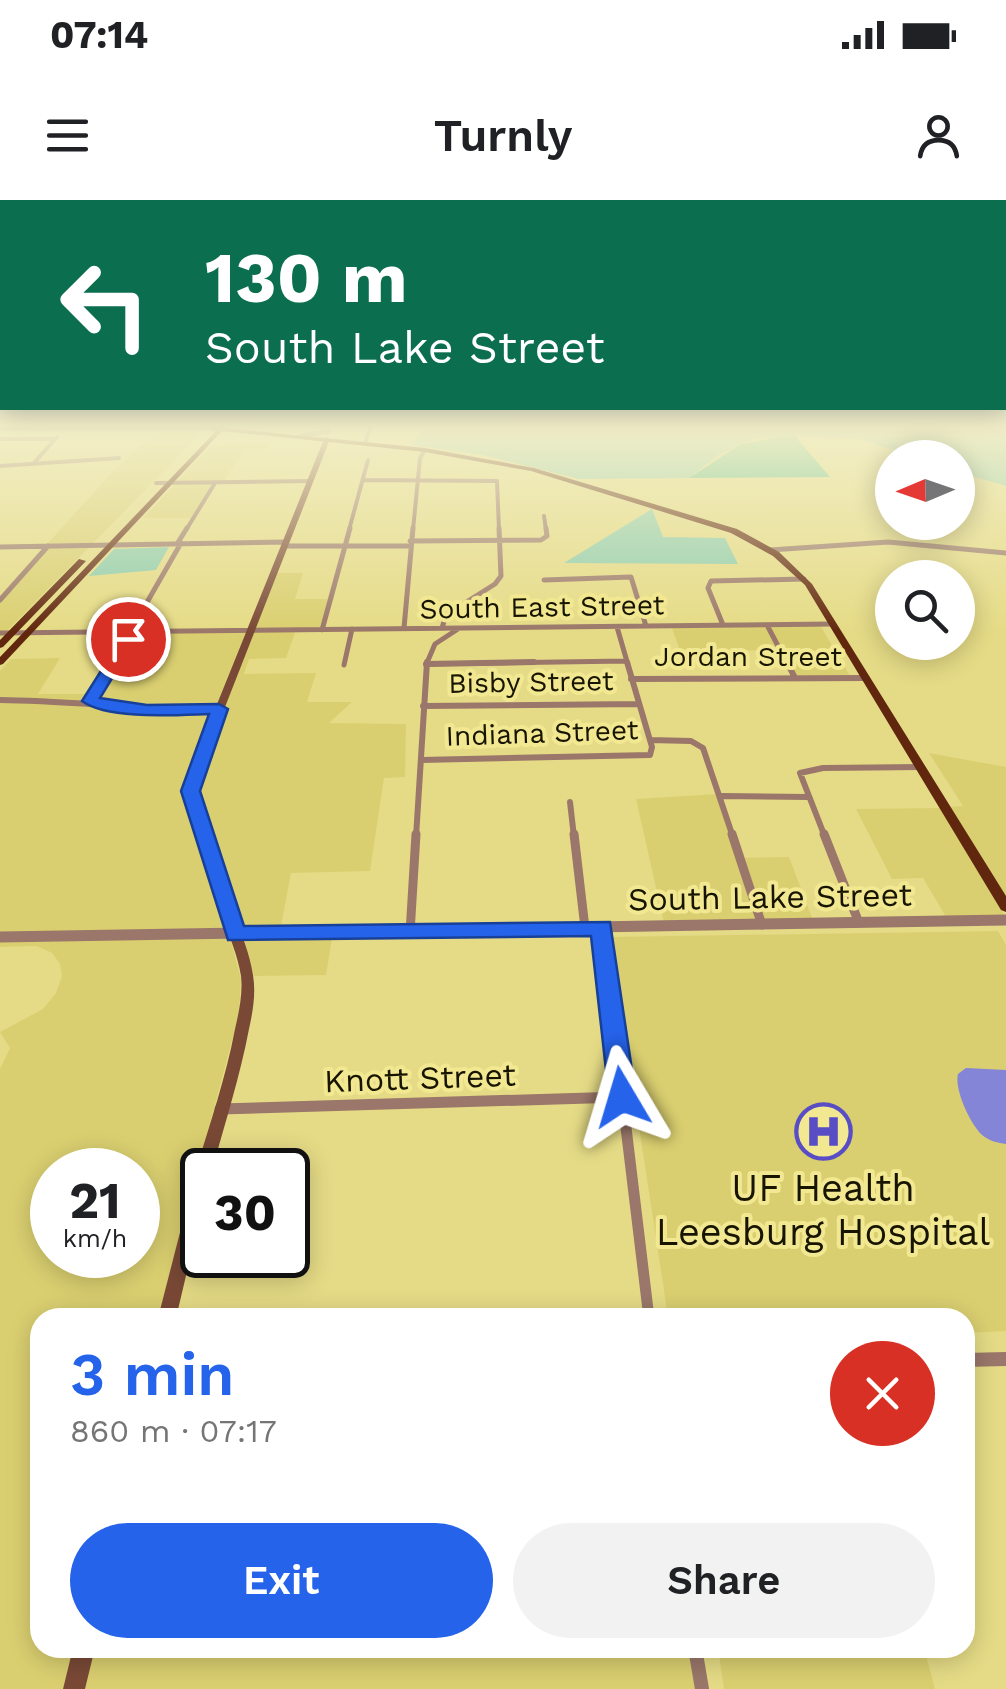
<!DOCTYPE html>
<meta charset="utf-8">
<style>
:root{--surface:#fff;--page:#f2f2f2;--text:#202124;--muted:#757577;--accent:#2563eb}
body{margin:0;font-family:"Work Sans",sans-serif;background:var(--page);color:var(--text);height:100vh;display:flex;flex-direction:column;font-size:38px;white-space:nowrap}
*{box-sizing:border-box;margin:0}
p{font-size:32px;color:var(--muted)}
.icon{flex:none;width:55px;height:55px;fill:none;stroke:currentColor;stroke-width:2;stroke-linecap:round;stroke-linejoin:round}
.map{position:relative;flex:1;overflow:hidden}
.panel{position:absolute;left:30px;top:1108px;width:945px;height:350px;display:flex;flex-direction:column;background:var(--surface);border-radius:30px;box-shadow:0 5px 25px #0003}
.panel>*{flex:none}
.top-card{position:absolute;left:0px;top:0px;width:1008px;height:210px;box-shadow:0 5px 25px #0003;background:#0b6e4f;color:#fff;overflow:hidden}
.needle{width:65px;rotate:268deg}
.fabs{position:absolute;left:875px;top:240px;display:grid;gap:20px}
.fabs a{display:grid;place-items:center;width:100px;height:100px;border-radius:50%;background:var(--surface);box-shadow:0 5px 25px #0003;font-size:50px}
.speed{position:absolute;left:30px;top:948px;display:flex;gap:20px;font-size:50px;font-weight:700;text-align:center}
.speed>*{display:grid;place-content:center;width:130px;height:130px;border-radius:50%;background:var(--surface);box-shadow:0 5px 25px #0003;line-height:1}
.speed small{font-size:25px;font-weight:400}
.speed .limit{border:5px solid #111;border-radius:15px;background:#fff;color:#111}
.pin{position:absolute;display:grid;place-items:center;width:85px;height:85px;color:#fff;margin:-42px;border:5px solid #fff;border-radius:50%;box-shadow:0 2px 10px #0007}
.me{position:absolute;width:110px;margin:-55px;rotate:353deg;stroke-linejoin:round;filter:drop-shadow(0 0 8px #0008)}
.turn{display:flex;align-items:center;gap:35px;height:210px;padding:0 40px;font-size:45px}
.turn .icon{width:130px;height:130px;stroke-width:2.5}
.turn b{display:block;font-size:70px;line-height:85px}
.round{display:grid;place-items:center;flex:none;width:105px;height:105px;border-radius:52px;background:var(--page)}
.headline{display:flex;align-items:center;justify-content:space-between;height:170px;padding:0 40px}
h1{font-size:60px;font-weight:600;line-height:75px;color:var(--accent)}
.cta{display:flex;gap:20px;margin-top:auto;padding:20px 40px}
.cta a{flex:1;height:115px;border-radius:60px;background:var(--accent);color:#fff;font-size:40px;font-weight:600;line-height:115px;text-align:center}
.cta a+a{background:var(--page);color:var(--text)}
.status{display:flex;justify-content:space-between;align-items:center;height:70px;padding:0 50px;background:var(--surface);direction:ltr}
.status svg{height:28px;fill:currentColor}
header{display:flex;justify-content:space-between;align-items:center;height:130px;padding:0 40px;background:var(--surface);font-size:45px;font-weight:600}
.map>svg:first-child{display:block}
.built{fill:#dacf70;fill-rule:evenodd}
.green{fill:#8ecdae}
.forest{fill:#50be8f}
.water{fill:#8585d8}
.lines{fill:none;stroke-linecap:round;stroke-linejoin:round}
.minor-far5{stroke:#9a776a;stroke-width:4}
.minor-far4{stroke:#9a776a;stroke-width:5}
.minor-far3{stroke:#9a776a;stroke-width:6}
.minor-far2{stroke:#9a776a;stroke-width:9}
.minor-far1{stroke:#9a776a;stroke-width:11}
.minor{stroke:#9a776a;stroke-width:14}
.tertiary-far1{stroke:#9a776a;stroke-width:5}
.tertiary{stroke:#9a776a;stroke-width:11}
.secondary{fill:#7a4936;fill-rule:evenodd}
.primary{fill:#61270e;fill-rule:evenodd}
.route{fill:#2563eb;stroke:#184099;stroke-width:2.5}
.labels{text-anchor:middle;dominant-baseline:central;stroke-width:8;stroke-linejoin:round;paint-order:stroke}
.far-street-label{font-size:28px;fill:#171400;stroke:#f2e892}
.street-label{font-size:32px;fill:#171400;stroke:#f2e892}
.near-poi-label{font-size:38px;fill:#171400;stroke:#f2e892}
</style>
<div class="status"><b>07:14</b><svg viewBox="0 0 49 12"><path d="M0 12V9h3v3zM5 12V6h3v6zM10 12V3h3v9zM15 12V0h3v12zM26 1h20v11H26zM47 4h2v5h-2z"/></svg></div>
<header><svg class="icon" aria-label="menu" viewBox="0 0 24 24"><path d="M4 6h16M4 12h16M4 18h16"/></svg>Turnly<svg class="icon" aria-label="person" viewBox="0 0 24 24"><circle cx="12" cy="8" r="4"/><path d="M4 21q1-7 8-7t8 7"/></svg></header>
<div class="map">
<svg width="1006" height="1489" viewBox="0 0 1006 1489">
<rect width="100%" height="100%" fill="#e5db86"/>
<path class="built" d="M149 223H211L0 438V396L116 268 159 231 142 230Z
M270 243 267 249 244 250 223 282 212 283 192 318H143L213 244Z
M277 373H303L295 399H329L320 430H296L286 458 249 459 244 474 316 473 307 502H352L329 523 406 524 405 577 384 578 370 671 291 673 280 731 241 730 196 590 198 576Z
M820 425 850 476 794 477 778 450 680 451 672 428Z
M246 431 188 576 185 591 187 607 228 731 0 733V471L11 459 60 458 38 494H85L125 434Z
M929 553 1006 567V698L950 607 963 606Z
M718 594 738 658 789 657 813 720 664 723 636 599Z
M940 608 1005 716 946 717 923 678 892 679 856 609Z
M998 731 1006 745V1131L965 1133V1118L668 1117 610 737Z
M230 738 241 779 239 814 159 1117 40 1118V1448H73L63 1489H0V869L10 848 0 832 43 809 56 793 62 776 60 764 52 753 37 746 0 747V740ZM52 970H138V1055H52Z
M244 738H332L326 775 254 776Z
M95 1448H693L698 1489H85Z
M718 1448H924L935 1489H724Z"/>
<path class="green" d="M422 223H1006V286L958 272V258L918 257 854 238 784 236 755 239 720 254 689 278 579 279 483 255 411 245 420 235Z
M652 309 663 337 725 338 738 364 564 363Z
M169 347 156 370 89 376 114 349Z"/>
<path class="forest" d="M784 236H795L830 277 689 278 741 244Z"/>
<path class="water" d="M966 868 1006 870V944C998 943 989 941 982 935 970 924 954 889 958 874Z"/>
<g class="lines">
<path class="minor-far5" d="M0 229 209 228
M0 239H55
M365 243 372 223
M33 264 57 237
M0 266 119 258
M364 280 497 281 499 330
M156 283 310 281
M544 316 546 330
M186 330 215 283
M349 330 368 260
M413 330 420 258 425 250"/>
<path class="minor-far4" d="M410 341 541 340 547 336 546 328
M177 344 187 328
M284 346H409
M0 347 286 342
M770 350 888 342 1006 353
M544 380 631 377 646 426
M0 400 48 346
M723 425 708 388 711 381 804 379
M767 425 788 465
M617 427 628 465
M404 428 413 328
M442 428 446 415 495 384 501 376 499 328
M322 430 350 328
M0 433 833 424
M426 464 626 461
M111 465 181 343
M344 465 352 429
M426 465 435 444 458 429"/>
<path class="minor-far3" d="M787 462 795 478
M426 464 534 462
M631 479 865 478
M0 500C74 501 145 510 219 509
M90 501 112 462
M423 506 639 504
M650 540 691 541 703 548 733 637
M421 560 650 555 652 547 627 462
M722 596 808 597
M570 602 574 637
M416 637 427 462
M825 637 800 573 823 568 920 567"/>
<path class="minor-far2" d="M574 634 585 728
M732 634 762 725
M824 634 859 723
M602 728 617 855
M410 733 416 634"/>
<path class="minor-far1" d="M617 853 649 1118
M220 909 622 897"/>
<path class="minor" d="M965 1160 1006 1159
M695 1448 702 1489"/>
<path class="tertiary-far1" d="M301 236 328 231"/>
<path class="tertiary" d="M0 737 1006 720"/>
<path class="secondary" d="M327 237 330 239 198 576C197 626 217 671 235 716 242 735 250 755 253 775 256 793 253 811 249 829 240 876 225 923 212 970H202V1008L176 1118H158L194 978 197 973 196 970C210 923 226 877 235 829 239 812 243 793 241 776 238 756 229 736 223 717 206 671 186 626 188 576L324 239Z
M73 1448H95L85 1489H63Z"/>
<path class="primary" d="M223 225 225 228 425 248 534 268 737 329 779 352 812 384 1006 696V712L1001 710 805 385 773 356 731 333 531 271 425 252 222 231 3 464 0 465V457L216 231 207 229V227Z
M79 359 86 361 3 447 0 448V440Z"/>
</g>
<linearGradient id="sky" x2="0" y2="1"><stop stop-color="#80a1e2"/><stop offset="0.52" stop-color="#f3efc9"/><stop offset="1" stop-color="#f3efc9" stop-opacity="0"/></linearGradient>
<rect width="1006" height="432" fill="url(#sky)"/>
<path class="route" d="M128 434 136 439 100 498 147 505 219 504 228 509 200 591 244 726 610 722 636 897 632 905 622 908 613 905 609 897 591 736 228 740 181 591 209 514C176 515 108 520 82 501L123 436Z"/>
<defs>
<symbol id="hospital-ring" viewBox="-11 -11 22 22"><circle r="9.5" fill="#f2e892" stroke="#594dc5" stroke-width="1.5"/><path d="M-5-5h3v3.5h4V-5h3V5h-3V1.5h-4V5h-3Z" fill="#594dc5"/></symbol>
</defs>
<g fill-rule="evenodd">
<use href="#hospital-ring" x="792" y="900" width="63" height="63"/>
</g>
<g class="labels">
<g class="far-street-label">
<text transform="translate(542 407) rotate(-1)">South East Street</text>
<text x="748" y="456">Jordan Street</text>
<text transform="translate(531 482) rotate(-1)">Bisby Street</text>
<text transform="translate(542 533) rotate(-2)">Indiana Street</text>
</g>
<g class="street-label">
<text transform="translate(770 697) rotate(-1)">South Lake Street</text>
<text transform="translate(420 878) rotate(-2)">Knott Street</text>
</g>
<g class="near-poi-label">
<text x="823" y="988">UF Health<tspan x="823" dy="44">Leesburg Hospital</tspan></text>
</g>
</g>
</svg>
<div class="fabs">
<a><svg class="needle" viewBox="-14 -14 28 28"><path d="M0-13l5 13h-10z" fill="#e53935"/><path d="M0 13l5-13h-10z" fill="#757577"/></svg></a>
<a><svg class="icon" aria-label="search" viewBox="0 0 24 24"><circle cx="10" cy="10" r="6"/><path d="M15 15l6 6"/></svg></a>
</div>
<div class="speed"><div>21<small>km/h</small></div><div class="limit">30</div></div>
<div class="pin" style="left:128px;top:439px;background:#d93025"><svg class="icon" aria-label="arrive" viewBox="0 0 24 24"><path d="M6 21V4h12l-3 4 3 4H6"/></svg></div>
<svg class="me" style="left:622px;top:897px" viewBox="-20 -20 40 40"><path d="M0-17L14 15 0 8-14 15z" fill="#2563eb" stroke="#fff" stroke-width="4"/></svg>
<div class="top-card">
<div class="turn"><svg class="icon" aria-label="left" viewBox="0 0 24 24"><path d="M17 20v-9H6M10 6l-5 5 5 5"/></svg><div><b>130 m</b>South Lake Street</div></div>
</div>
<section class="panel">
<div class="headline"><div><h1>3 min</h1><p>860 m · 07:17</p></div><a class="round" style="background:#d93025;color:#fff"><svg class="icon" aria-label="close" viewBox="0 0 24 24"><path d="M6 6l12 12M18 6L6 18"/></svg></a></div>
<div class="cta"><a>Exit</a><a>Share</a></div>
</section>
</div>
